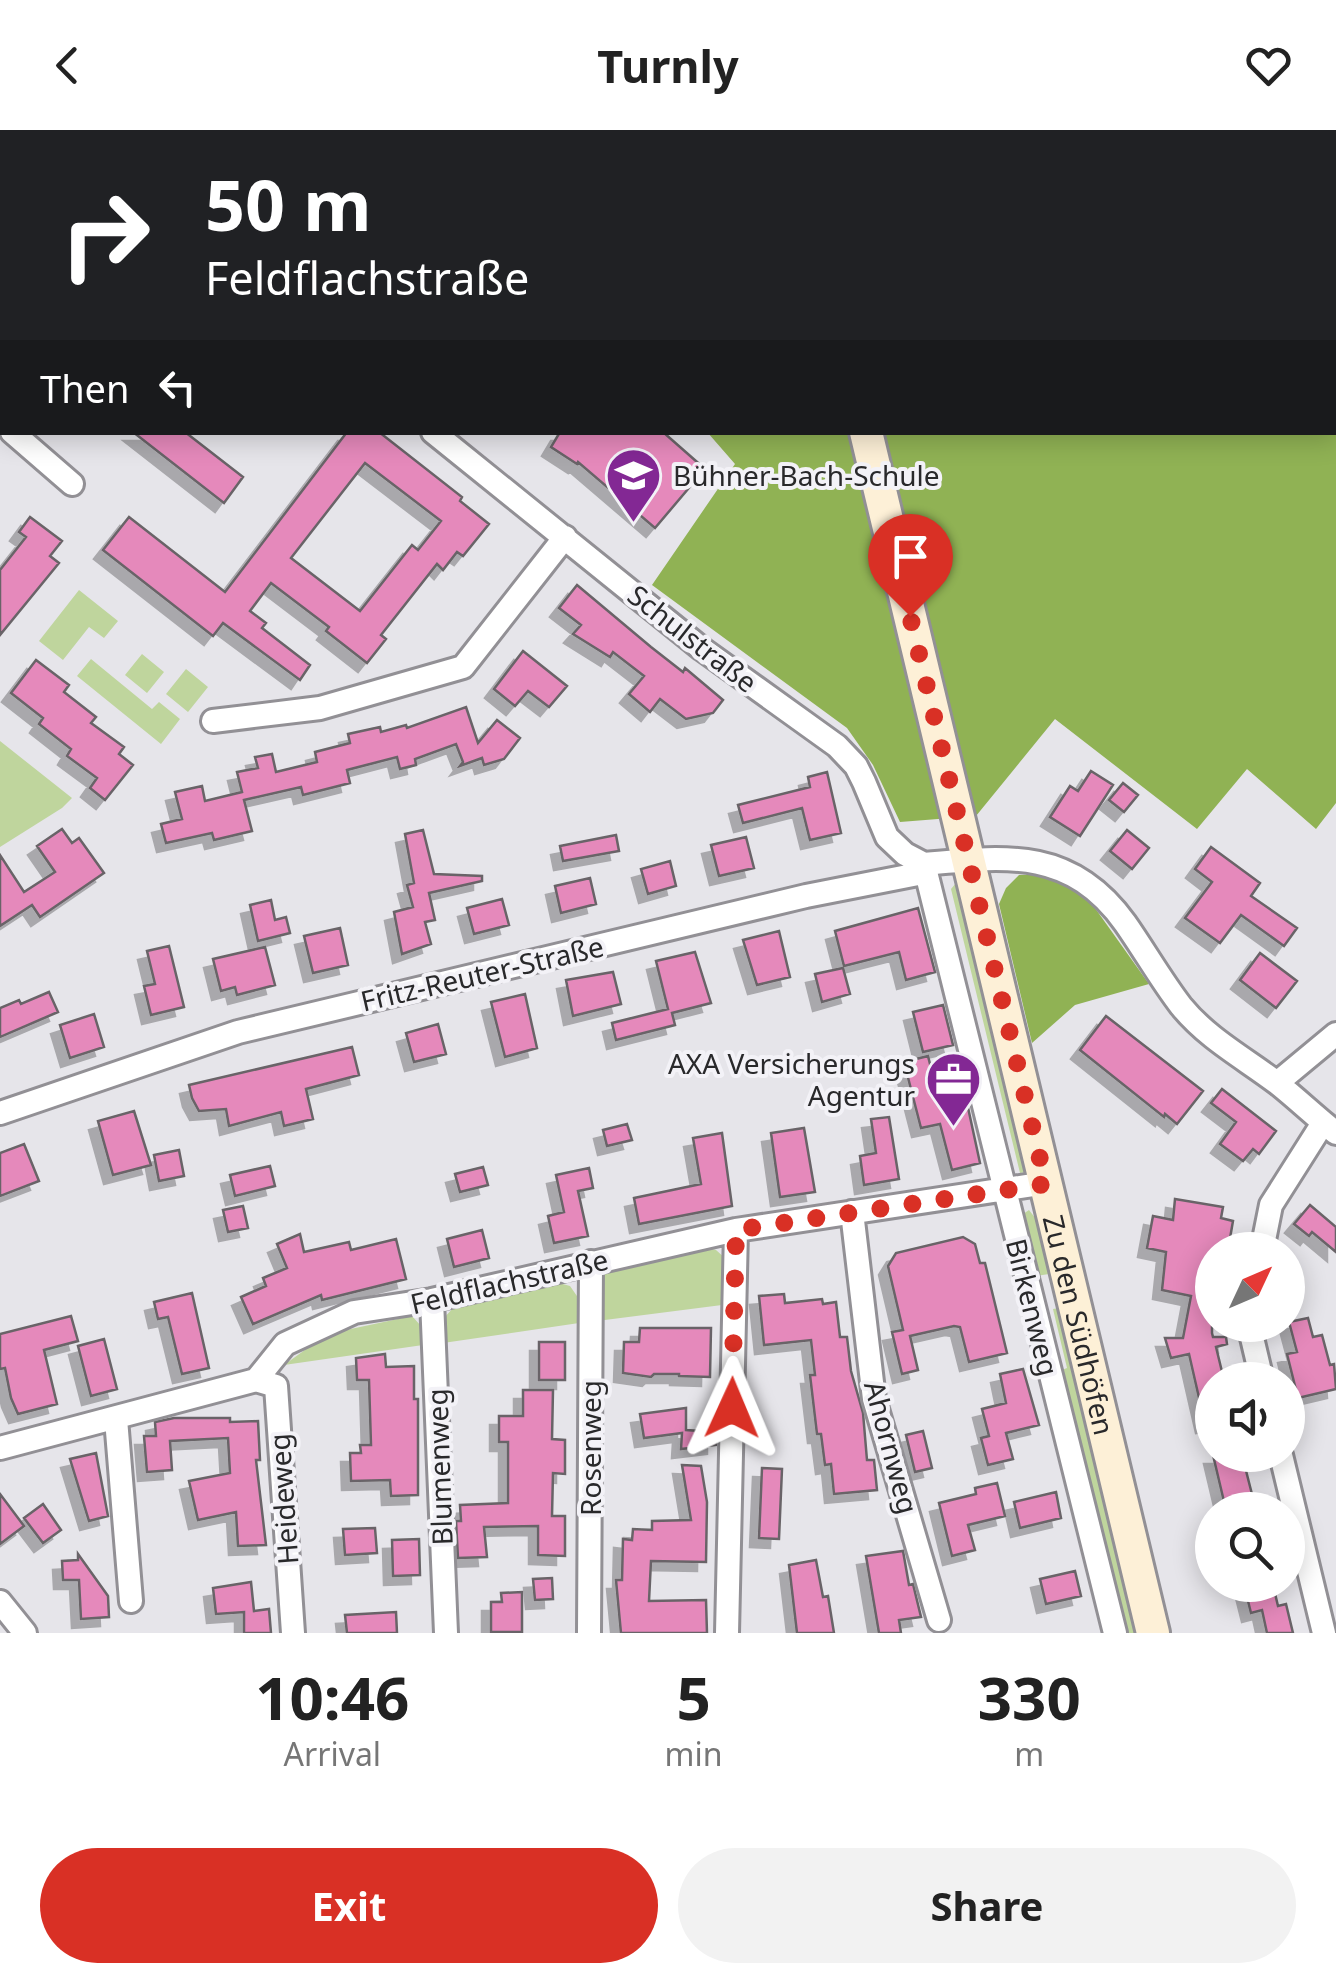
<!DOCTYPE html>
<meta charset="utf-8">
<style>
:root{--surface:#fff;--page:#f2f2f2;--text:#222;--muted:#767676;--accent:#d93025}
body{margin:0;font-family:"Noto Sans",sans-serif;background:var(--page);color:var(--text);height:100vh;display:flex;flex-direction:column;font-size:38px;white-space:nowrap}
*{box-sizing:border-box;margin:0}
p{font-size:32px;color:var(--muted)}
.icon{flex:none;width:55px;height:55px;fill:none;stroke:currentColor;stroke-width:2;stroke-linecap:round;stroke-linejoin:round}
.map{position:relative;height:1503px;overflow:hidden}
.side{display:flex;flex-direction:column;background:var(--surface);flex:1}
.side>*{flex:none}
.top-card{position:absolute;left:0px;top:0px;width:1338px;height:305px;box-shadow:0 5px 25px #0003;background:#202124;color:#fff;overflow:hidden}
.needle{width:65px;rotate:46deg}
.buttons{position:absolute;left:1195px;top:1102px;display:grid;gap:20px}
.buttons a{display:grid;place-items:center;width:110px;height:110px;border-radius:50%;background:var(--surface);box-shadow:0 5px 25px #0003;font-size:50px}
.pin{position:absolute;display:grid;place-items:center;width:85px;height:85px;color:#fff;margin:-102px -42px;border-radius:50% 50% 50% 0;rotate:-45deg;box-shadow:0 0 10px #0007}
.pin .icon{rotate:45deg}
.me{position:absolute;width:110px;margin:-55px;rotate:1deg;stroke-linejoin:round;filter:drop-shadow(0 0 8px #0008)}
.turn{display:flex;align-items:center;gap:35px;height:210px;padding:0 40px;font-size:45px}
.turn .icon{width:130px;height:130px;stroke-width:2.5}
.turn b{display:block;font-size:70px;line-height:85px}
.then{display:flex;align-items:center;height:95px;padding:0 40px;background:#0003;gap:20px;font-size:38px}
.eta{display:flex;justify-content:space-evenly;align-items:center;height:170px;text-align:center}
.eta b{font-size:60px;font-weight:700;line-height:70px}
.primary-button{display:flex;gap:20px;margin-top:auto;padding:20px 40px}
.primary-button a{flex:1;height:115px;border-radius:60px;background:var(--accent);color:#fff;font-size:40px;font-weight:700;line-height:115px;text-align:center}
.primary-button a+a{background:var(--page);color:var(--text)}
header{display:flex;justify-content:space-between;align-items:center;height:130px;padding:0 40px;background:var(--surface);font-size:45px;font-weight:700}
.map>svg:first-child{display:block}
.green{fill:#bfd59d}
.forest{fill:#90b254}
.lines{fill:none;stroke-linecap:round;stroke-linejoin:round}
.stream{stroke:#49aeea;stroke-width:6}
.building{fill:#e589bb;stroke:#696467;stroke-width:2.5;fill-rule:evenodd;filter:url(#shadow)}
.street-casing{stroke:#929095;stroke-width:28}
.secondary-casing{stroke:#929095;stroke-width:38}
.street{stroke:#fff;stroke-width:22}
.secondary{stroke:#fdf0d7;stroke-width:32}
.route{stroke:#d93025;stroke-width:18;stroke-dasharray:0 32.4}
.labels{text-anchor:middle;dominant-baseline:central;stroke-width:8;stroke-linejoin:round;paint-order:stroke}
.poi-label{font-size:28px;fill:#29292b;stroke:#f3f2f7;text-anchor:start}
.street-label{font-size:28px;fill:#29292b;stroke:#f3f2f7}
</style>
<header><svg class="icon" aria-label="back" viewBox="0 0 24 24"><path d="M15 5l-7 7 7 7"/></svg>Turnly<svg class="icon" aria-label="heart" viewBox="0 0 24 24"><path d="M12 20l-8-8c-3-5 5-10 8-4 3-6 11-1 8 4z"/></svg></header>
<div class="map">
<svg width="1336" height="1503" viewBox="0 0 1336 1503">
<defs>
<filter id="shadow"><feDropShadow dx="-9" dy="9" stdDeviation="0" flood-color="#0004"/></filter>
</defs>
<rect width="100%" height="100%" fill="#e6e5ea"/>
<path class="green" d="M79 460 118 491 104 508 89 497 63 530 39 511Z
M142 524 164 542 147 563 125 545Z
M91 529 152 579 159 572 180 589 161 614 77 546Z
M186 539 208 557 188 582 166 564Z
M0 611 72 668 62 678 0 717Z
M956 753 961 758 1027 1042 1020 1043 951 759Z
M1029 1080 1039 1093 1049 1144 1036 1146 1023 1084Z
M705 1117 716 1120 726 1129 722 1175 597 1191V1152L611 1136Z
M559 1153 570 1156 579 1169V1193L443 1213V1189L454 1177Z
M1059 1178 1138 1503H1123L1062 1240 1067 1238 1053 1179Z
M412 1186 421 1196 423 1215 284 1235 327 1204Z"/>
<path class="forest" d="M648 0H1252L1254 2H649Z
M1336 66V673L1316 699 1247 639 1197 699 1055 589 976 686 900 692 873 635 847 598 652 455 735 334 708 303 1335 302Z
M1046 744 1085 764 1149 854 1075 875 1032 913 999 774 1006 758 1019 745Z"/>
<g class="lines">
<path class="stream" d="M1231 0 1233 2
M1335 101H1336"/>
</g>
<path class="building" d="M133 302H185L243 347 224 373Z
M347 302H379L462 367 460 371 489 394 463 426 457 422 443 440 437 434 381 505 386 509 367 533 326 501 329 497 271 453 250 481 266 493 262 498 310 535 300 550 223 493 213 506 103 420 129 387 225 462ZM365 333 441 391 418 420 412 415 360 481 291 428Z
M560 302H663L705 339 655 398 578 332 577 334 551 317Z
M30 387 62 411 50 426 59 433 0 505V440L26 407 19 402Z
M577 455 651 517 683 542 685 538 723 570 713 583 686 589 660 569 650 582 629 564 644 546 613 522 610 527 573 504 581 495 559 478Z
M523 521 567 556 549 577 528 561 515 576 494 559Z
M36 530 69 555 64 562 96 587 91 593 124 617 119 624 133 635 105 670 90 658 97 648 67 626 71 619 39 594 43 588 11 563Z
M466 577 478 613 497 590 520 608 504 629 484 635 482 628 460 636 463 632 456 614 415 629 416 635 400 639 397 627 347 640 350 653 303 665 301 657 244 670 252 701 214 710 212 703 166 713 161 694 182 689 175 662 202 656 205 671 242 662 237 642 258 638 255 627 272 624 276 642 317 632 315 622 350 613 348 604 380 597 381 602 406 595 407 598Z
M1091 641 1113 655 1080 706 1050 687 1070 656 1078 661Z
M827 642 841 703 810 710 802 678 743 693 738 675 810 657 808 647Z
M1123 653 1138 665 1124 682 1109 670Z
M62 699 72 713 79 708 104 743 40 787 32 775 0 796V725L24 762 55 742 37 716Z
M423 700 434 744 482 746V751L429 763 435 790 425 792 431 814 402 824 394 782 413 777 407 755 414 753 405 704Z
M1127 700 1149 718 1132 739 1110 721Z
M616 705 619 721 563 731 560 716Z
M746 707 754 738 719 746 711 715Z
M1211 717 1260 753 1251 766 1297 798 1284 816 1241 785 1220 813 1185 788 1212 752 1195 739Z
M670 731 676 756 648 764 641 739Z
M590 748 596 774 561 783 555 756Z
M502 769 509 795 474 804 467 778Z
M271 770 275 790 286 787 290 803 258 811 250 775Z
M918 778 935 842 906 850 899 822 844 836 835 801Z
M340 798 348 835 313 843 304 806Z
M779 801 790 847 757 855 743 810Z
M169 816 184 877 151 885 144 856 155 854 147 821Z
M265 817 275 855 237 865 235 857 221 861 213 829Z
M695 822 711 873 672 883 675 895 616 910 612 893 668 879 656 831Z
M1260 823 1297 851 1276 878 1240 850Z
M843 838 850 864 822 872 815 844Z
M613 842 621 874 573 886 566 850Z
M49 862 58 882 0 907V878L19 870 21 874Z
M525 864 537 918 505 927 491 872Z
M943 875 953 915 923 922 913 882Z
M94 884 104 917 70 928 60 895Z
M1106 886 1203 961 1177 994 1165 984 1164 987 1080 920Z
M438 894 446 924 414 932 406 903Z
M352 917 359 945 306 959 313 989 284 996 281 982 229 996 226 979 199 981 192 968 189 955Z
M928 926 938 966 964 959 980 1033 952 1040 940 994 921 998 904 932Z
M1222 959 1276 1001 1259 1024 1253 1019 1243 1031 1220 1014 1236 992 1211 973Z
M134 981 151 1035 113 1045 98 991Z
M889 987 899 1049 864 1055 860 1026 876 1023 871 989Z
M627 994 632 1010 607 1016 603 1000Z
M804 998 815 1062 780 1067 771 1003Z
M722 1003 732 1076 639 1094 634 1068 701 1054 693 1008Z
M24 1014 39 1051 0 1066V1023Z
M179 1020 184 1046 159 1051 154 1025Z
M270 1036 275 1056 235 1066 230 1045Z
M483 1037 488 1055 460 1062 455 1044Z
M589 1038 593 1058 578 1061 588 1106 554 1113 548 1086 564 1082 556 1045Z
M1175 1069 1223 1077 1221 1088 1233 1091 1228 1120H1212V1203L1213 1207H1226L1227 1214 1216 1217 1224 1250H1212V1293L1205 1294 1189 1224 1171 1228 1165 1208H1183L1191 1166 1162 1160 1166 1122 1147 1118 1153 1086 1173 1090Z
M1310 1075 1336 1097V1122L1312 1102 1309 1106 1294 1094Z
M243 1076 248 1098 228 1102 223 1080Z
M482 1100 489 1128 454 1137 447 1109Z
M300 1104 304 1122 349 1112 351 1120 396 1109 406 1149 322 1170 321 1165 253 1194 241 1167 266 1156 263 1148 287 1138 277 1114Z
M963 1107 975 1114 980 1133H985L1007 1223 969 1232 960 1197 954 1196 910 1206 918 1240 902 1244 892 1202 903 1200 888 1136 896 1123Z
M192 1163 209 1238 182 1244 168 1187 158 1189 154 1172Z
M784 1164 785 1173 822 1169 823 1174 836 1172 840 1207H847L851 1241 863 1283 867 1330H874L877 1360 834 1364 831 1334 825 1335 821 1304H817L810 1245H815L811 1210 764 1215 759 1166Z
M71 1186 78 1211 44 1220 57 1274 18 1284 11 1268 5 1238 0 1239V1204Z
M1308 1188 1313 1207 1322 1205 1330 1235 1334 1234 1336 1259 1298 1268 1287 1224 1297 1222 1289 1192Z
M640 1198H711L710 1247 679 1246V1244H654L651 1247 623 1243 624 1212H639Z
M104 1209 117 1259 91 1266 78 1216Z
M539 1212H565V1250H539Z
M385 1224 386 1237 414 1236V1269H418V1365L391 1366 390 1350 351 1351 350 1323H361L360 1315H371L369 1250H357L356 1228Z
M1023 1239 1039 1295 1006 1303 1013 1329 988 1335 981 1308 989 1306 982 1279 1006 1273 1000 1244Z
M523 1260H553L552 1309 565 1310V1344L553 1343 552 1386H565V1426L538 1425V1396L484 1397 487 1427 458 1428 456 1391H461L460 1375 508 1373V1312H499V1286H523Z
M686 1278V1300L716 1302V1315L681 1319 682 1303 644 1308 640 1284Z
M230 1288V1292L258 1291 260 1330H256L266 1415 238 1416 236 1382 198 1390 189 1351 230 1343 228 1308 170 1311 172 1340 147 1342 144 1306H156L155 1292 174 1288Z
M923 1301 932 1338 915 1342 906 1305Z
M96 1323 108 1386 89 1391 70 1329Z
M1213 1325H1242L1256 1380H1226Z
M682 1335 701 1336 707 1372 706 1432 651 1431 649 1471 706 1470 707 1503H621L616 1450H622L623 1409 632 1410 633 1399 652 1400V1391L691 1390Z
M762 1338 782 1339 779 1409 759 1408Z
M997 1353 1005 1386 968 1395 975 1420 952 1426 939 1373 976 1364 975 1358Z
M1056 1362 1061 1388 1020 1398 1014 1372Z
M0 1364 24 1396 0 1414Z
M43 1374 61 1400 43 1413 24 1388Z
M375 1398 377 1423 345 1425 343 1399Z
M419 1409 420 1445 393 1446 392 1410Z
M903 1421 909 1455 913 1454 921 1487 899 1490 901 1503H879L866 1426Z
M78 1424 108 1466 109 1487 81 1489 79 1450H63L62 1431 78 1430Z
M816 1430 823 1467 828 1466 834 1503H797L789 1435Z
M1075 1441 1081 1466 1046 1474 1040 1449Z
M552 1448 553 1469 535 1470 533 1449Z
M251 1452 254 1481 269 1479 271 1503H244V1482L216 1484 213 1458Z
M1244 1455H1273L1278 1476 1286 1474 1293 1503H1267L1262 1480 1251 1483Z
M522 1462V1502H491V1472H502L501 1463Z
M396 1482 397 1503H347L345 1485Z"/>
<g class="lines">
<defs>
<path id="street" d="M99 0 100 2
M201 2 205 0
M0 191 2 188
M12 302 72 354
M433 302 702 519 837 616 856 636 864 652 887 707 905 724 924 734
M213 591 320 578 463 537 565 407
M924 734 1115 1503
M1277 953 1336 904
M0 983 238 902 806 766 918 744 924 734C1007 726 1071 718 1125 793 1144 820 1161 850 1181 876 1208 909 1244 928 1277 953 1297 969 1316 987 1336 1003
M852 1082 874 1269 939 1490
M1262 1120 1271 1075 1323 993
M432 1170 446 1503
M1249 1195 1262 1250
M256 1250 276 1256 293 1503
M116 1289 131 1471
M0 1318 256 1250 285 1214 354 1182 432 1170 736 1100 1046 1053
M1281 1325 1324 1503
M0 1472 25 1503
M589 1503 591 1132
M727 1503 736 1100"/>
<g id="secondary">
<path d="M794 0 795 2"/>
<path id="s1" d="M866 302 1153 1503"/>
</g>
</defs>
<use href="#street" class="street-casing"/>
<use href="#secondary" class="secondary-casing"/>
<use href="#street" class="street"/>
<use href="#secondary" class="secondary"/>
</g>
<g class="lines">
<path class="route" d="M732 1278 736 1100 1046 1054 910 486"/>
</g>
<defs>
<symbol id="school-pin" viewBox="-11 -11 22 30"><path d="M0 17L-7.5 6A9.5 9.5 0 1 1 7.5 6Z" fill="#832894" stroke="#f3f2f7"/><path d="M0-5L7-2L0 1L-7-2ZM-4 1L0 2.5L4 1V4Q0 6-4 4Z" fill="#fff"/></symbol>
<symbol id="office-pin" viewBox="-11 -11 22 30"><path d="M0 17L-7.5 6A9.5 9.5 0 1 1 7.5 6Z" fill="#832894" stroke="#f3f2f7"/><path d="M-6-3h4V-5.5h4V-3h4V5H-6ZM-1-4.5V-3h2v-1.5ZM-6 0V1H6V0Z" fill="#fff"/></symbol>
</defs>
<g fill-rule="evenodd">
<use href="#school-pin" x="602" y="314" width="63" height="86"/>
<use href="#office-pin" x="922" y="918" width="63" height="86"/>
</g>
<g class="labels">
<g class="poi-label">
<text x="673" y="345">Bühner-Bach-Schule</text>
<text x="915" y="933" text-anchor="end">AXA Versicherungs<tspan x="915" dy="32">Agentur</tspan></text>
</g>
<g class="street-label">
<text transform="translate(693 508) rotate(38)">Schulstraße</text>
<text transform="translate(482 843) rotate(-13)">Fritz-Reuter-Straße</text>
<text transform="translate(509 1151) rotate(-13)">Feldflachstraße</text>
<text transform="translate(1033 1177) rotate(76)">Birkenweg</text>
<text stroke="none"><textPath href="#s1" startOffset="918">Zu den Südhöfen</textPath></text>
<text transform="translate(892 1317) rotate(75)">Ahornweg</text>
<text transform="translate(590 1318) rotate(-90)">Rosenweg</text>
<text transform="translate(439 1337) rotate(-92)">Blumenweg</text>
<text transform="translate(283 1369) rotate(-94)">Heideweg</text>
</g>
</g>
</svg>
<div class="buttons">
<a><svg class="needle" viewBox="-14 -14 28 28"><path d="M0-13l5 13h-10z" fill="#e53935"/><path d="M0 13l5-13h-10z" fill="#767676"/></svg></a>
<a><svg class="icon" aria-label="sound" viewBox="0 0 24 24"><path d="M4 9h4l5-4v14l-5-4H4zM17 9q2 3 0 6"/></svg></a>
<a><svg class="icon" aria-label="search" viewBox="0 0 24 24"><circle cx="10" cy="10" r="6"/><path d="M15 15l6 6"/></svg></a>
</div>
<div class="pin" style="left:910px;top:486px;background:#d93025"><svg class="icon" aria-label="arrive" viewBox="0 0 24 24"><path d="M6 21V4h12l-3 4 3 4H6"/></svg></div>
<svg class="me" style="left:732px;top:1278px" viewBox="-20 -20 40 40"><path d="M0-17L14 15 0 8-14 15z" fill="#d93025" stroke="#fff" stroke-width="4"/></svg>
<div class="top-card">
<div class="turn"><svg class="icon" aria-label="right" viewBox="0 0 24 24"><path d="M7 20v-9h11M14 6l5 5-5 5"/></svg><div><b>50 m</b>Feldflachstraße</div></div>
<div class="then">Then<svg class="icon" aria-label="left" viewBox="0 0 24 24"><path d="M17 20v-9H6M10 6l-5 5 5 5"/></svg></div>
</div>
</div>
<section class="side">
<div class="eta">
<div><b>10:46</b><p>Arrival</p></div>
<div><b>5</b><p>min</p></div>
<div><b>330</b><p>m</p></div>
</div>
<div class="primary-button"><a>Exit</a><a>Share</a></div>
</section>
